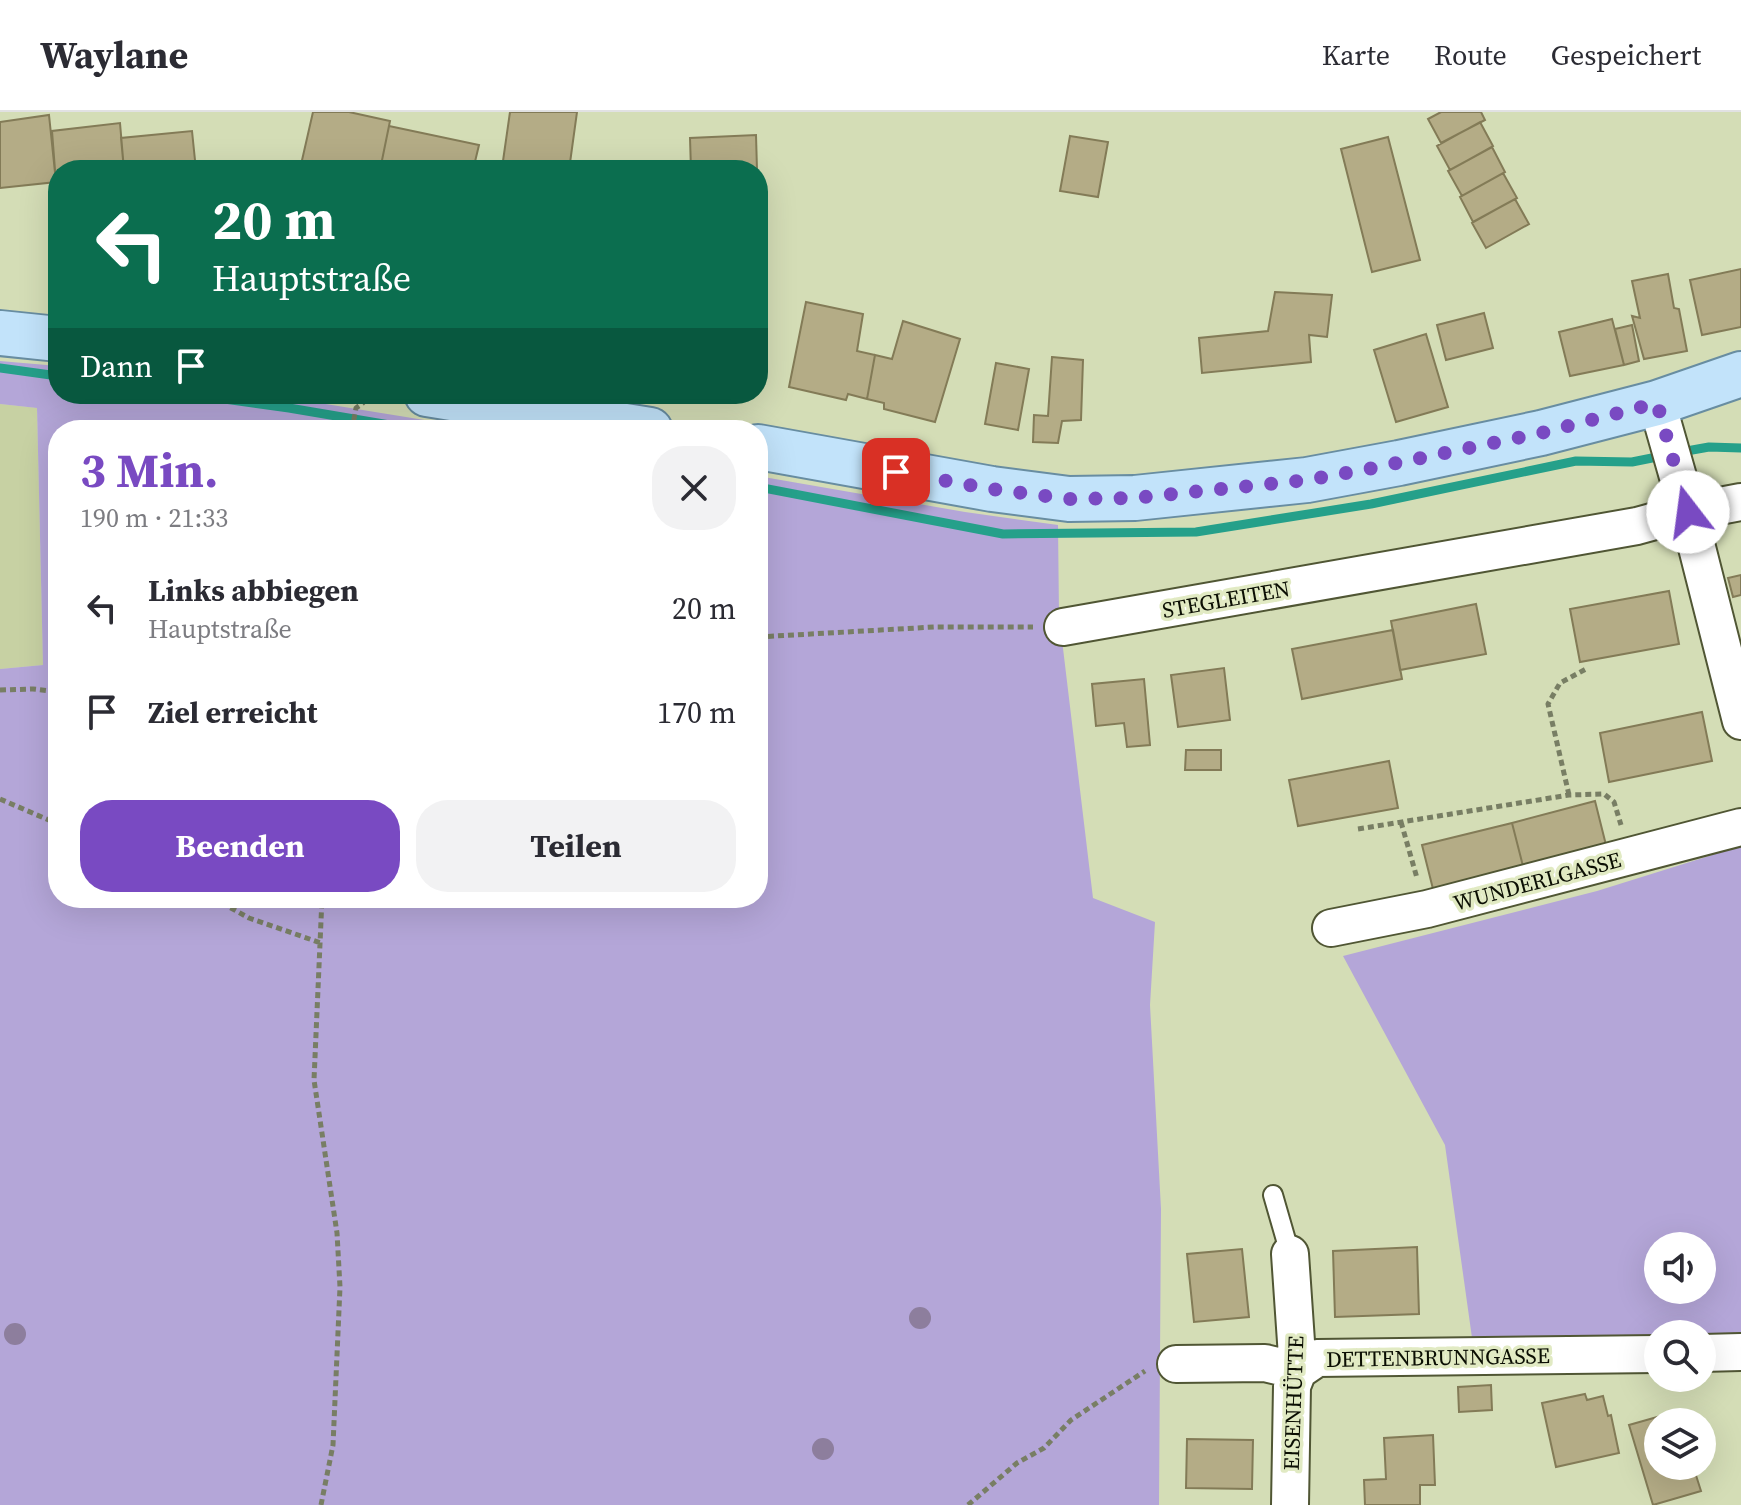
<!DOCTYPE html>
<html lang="de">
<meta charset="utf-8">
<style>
:root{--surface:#fff;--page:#f2f2f3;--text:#2b2b33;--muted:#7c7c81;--line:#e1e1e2;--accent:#794ac2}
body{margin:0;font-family:"Source Serif 4",serif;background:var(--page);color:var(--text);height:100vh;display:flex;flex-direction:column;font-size:30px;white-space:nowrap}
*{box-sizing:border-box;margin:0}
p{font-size:26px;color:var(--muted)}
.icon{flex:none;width:44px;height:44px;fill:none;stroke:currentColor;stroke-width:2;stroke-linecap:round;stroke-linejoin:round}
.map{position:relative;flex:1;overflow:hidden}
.side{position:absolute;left:48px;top:308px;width:720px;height:488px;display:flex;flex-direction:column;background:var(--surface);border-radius:32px;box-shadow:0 8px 32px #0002}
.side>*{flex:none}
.top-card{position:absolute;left:48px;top:48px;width:720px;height:244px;border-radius:32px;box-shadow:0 8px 32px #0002;background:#0b6e4f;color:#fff;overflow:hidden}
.fabs{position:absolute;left:1644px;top:1120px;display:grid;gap:16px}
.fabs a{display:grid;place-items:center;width:72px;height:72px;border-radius:50%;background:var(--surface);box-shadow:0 8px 32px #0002;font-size:40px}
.pin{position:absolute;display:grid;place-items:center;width:68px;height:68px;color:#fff;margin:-34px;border-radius:16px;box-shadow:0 4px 12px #0006}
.me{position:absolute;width:88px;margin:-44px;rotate:345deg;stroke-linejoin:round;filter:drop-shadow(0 0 6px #0008)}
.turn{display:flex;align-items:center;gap:28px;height:168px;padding:0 32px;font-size:36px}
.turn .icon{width:104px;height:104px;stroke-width:2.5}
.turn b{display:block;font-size:56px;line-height:68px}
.then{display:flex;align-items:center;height:76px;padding:0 32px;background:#0003;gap:16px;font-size:30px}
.round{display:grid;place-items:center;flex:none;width:84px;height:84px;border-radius:32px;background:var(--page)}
.head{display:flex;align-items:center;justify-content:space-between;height:136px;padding:0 32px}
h1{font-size:48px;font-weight:700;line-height:60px;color:var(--accent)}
.cta{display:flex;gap:16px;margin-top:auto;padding:16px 32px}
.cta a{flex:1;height:92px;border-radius:32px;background:var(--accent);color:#fff;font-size:32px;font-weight:700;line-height:92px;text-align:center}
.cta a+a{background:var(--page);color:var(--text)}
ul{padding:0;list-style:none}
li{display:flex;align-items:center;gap:24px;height:104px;padding:0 32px}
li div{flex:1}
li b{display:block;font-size:30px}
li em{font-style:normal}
header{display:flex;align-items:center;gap:48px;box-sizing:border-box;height:112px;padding:0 40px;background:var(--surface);border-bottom:2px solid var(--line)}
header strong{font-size:38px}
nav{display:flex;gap:44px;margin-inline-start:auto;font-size:28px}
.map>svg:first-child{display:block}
.built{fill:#c7d1a3}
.green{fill:#b4a6d8;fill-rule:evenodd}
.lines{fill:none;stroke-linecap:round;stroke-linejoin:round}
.stream{stroke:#25a08a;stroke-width:9}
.building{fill:#b4ac86;stroke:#837b57;stroke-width:2}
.service-casing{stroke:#505634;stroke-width:22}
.minor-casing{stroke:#505634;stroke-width:40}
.primary-casing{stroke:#688da1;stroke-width:48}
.path{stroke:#787e64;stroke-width:5;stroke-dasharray:6 4;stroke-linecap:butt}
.service{stroke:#fff;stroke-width:18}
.minor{stroke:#fff;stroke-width:36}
.primary{stroke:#c2e3fa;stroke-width:44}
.tree{fill:#8d7e9d}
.route{stroke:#794ac2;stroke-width:14;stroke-dasharray:0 25.2}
.labels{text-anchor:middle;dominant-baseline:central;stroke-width:7;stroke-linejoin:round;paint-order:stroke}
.street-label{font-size:22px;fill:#0b0e03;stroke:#e1eac3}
</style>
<header>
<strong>Waylane</strong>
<nav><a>Karte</a><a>Route</a><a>Gespeichert</a></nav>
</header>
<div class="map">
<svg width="1741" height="1393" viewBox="0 0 1741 1393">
<rect width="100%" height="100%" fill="#d4ddb6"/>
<path class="built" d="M0 292 37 296 43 553 0 557Z"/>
<path class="green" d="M0 249 58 254V282H264L486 318H58V786H758V364L965 400 1058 413 1059 503 1093 786 1155 810 1150 893 1161 1097 1159 1393H0V557L43 553 37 296 0 292Z
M1741 734V1227L1702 1228V1222H1658V1228L1473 1233 1445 1033 1343 844 1597 779ZM1658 1134H1702V1178H1658Z"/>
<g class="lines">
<path class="stream" d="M0 256 58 264
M189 282 289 296 419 318
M1681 340 1709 335 1741 336
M758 375 1003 422 1196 420 1371 392 1576 349 1632 350 1662 344"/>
</g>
<path class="building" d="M313 0H349L390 9 380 58 300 57Z
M510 0H577L569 58 503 49Z
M1441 0H1481L1485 8 1441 31 1428 7Z
M49 3 56 70 0 76V10Z
M1480 10 1493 34 1450 58 1437 34Z
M120 11 124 58H58L57 84 52 19Z
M389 14 479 33 473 58H380Z
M192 19 196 58H124L121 26Z
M756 23 757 58H691L690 26Z
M1070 24 1108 30 1098 85 1060 79Z
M1388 25 1420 148 1372 160 1341 37Z
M1492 35 1505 60 1462 84 1448 59Z
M508 50 569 58H570H507Z
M1503 61 1517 86 1473 110 1460 85Z
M1515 87 1529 112 1486 136 1472 111Z
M1741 157V215L1702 223 1690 168Z
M1668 162 1674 196 1679 197 1687 239 1644 247 1632 204 1640 206 1632 169Z
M1275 180 1332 183 1327 225 1309 223 1311 250 1202 261 1199 226 1268 219Z
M806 190 863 202 857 239 875 243 867 287 848 282 846 288 789 275Z
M1484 201 1493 236 1446 248 1437 213Z
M1612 207 1624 253 1570 264 1559 220Z
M903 209 960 227 935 310 884 297V291L867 287 875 243 892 247Z
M1632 213 1639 249 1624 253 1615 217Z
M1426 222 1448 295 1396 310 1374 238Z
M1052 245 1083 248 1081 308 1062 309 1058 331 1033 330 1034 303 1048 304Z
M996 251 1029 257 1018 318 985 312Z
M1741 463V483L1733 485 1728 466Z
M1669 479 1679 532 1580 550 1570 497Z
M1476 492 1486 542 1400 558 1391 509Z
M1393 518 1402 567 1302 587 1292 537Z
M1224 556 1230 608 1178 615 1171 563Z
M1144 567 1150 633 1127 635 1124 611 1096 614 1092 572Z
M1702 600 1712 649 1609 670 1600 621Z
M1186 638H1221V658H1185Z
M1389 649 1398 696 1298 714 1289 668Z
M1595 689 1607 737 1524 758 1512 711Z
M1512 711 1524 758 1434 781 1422 733Z
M1417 1135 1419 1202 1335 1205 1333 1139Z
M1242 1137 1249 1205 1194 1210 1187 1142Z
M1491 1273 1492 1298 1459 1300 1458 1275Z
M1585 1282 1587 1288 1603 1284 1608 1304 1611 1303 1619 1341 1556 1355 1542 1291Z
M1664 1303 1665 1310H1658V1354H1693L1701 1379 1653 1393 1629 1313Z
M1433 1323 1435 1373H1420V1393H1365L1364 1368 1386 1367 1384 1326Z
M1187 1327 1253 1328 1252 1377 1186 1376Z"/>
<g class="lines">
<defs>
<path id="service" d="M1273 1083 1290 1142"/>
<path id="minor" d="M1657 291 1688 400 1741 609
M1063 515 1637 414 1688 400 1741 390
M1331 816 1427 797 1741 715
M1702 1241 1741 1240
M1176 1252 1265 1251 1298 1259 1317 1246 1658 1242
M1290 1393 1292 1274 1298 1259 1290 1142"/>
<path id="primary" d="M0 221 58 227
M427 282 650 318
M758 335 992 377 1069 387 1135 386 1307 368 1399 351 1541 321 1657 291 1741 262"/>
</defs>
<use href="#service" class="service-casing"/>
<use href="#minor" class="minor-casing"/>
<use href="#primary" class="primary-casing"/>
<path class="path" d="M352 318 356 296 363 291 365 282
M758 525 934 515H1033
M0 578 33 577 58 580
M1569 683 1548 592 1560 571 1586 557
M0 687 58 712
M1401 710 1417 766
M1358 717 1569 683 1604 682 1614 690 1621 713
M213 786 249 806 321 831
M321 1393 333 1333 340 1175 337 1121 314 968 322 786
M968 1393 1017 1351 1044 1336 1071 1308 1145 1259"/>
<use href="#service" class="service"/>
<use href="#minor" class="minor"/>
<use href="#primary" class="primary"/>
</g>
<g class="tree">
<circle cx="920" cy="1206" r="11"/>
<circle cx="15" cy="1222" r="11"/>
<circle cx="823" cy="1337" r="11"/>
</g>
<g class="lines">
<path class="route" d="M896 360 992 377 1069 387 1135 386 1307 368 1368 357 1541 321 1657 291 1688 400"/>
</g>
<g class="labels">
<g class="street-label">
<text transform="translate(1226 487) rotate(-10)">STEGLEITEN</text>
<text transform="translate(1537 769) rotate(-15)">WUNDERLGASSE</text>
<text transform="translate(1438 1245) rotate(-1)">DETTENBRUNNGASSE</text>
<text transform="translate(1293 1291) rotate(-88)">EISENHÜTTE</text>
</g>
</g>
</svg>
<div class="fabs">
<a><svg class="icon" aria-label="sound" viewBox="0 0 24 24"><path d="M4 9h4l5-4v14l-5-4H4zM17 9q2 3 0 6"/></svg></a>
<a><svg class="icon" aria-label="search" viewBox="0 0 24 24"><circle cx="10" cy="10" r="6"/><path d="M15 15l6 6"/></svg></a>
<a><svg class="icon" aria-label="layers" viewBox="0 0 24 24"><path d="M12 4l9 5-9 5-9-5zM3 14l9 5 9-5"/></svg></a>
</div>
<div class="pin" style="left:896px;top:360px;background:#d93025"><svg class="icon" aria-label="arrive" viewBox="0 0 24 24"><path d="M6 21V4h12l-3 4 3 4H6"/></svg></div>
<svg class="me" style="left:1688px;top:400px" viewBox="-20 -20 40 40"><circle r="19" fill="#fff"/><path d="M0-13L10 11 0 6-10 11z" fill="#794ac2"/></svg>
<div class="top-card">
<div class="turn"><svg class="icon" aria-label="left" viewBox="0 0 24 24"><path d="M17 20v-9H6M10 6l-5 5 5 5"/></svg><div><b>20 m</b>Hauptstraße</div></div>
<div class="then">Dann<svg class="icon" aria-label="arrive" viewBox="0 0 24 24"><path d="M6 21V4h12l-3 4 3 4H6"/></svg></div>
</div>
<section class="side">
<div class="head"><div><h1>3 Min.</h1><p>190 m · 21:33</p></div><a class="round"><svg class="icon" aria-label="close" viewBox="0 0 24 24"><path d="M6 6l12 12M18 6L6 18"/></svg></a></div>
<ul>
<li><svg class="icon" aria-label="left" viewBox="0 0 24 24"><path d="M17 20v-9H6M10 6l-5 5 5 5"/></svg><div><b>Links abbiegen</b><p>Hauptstraße</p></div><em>20 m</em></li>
<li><svg class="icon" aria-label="arrive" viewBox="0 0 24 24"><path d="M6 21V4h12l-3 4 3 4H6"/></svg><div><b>Ziel erreicht</b></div><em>170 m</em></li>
</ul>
<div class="cta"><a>Beenden</a><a>Teilen</a></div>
</section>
</div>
